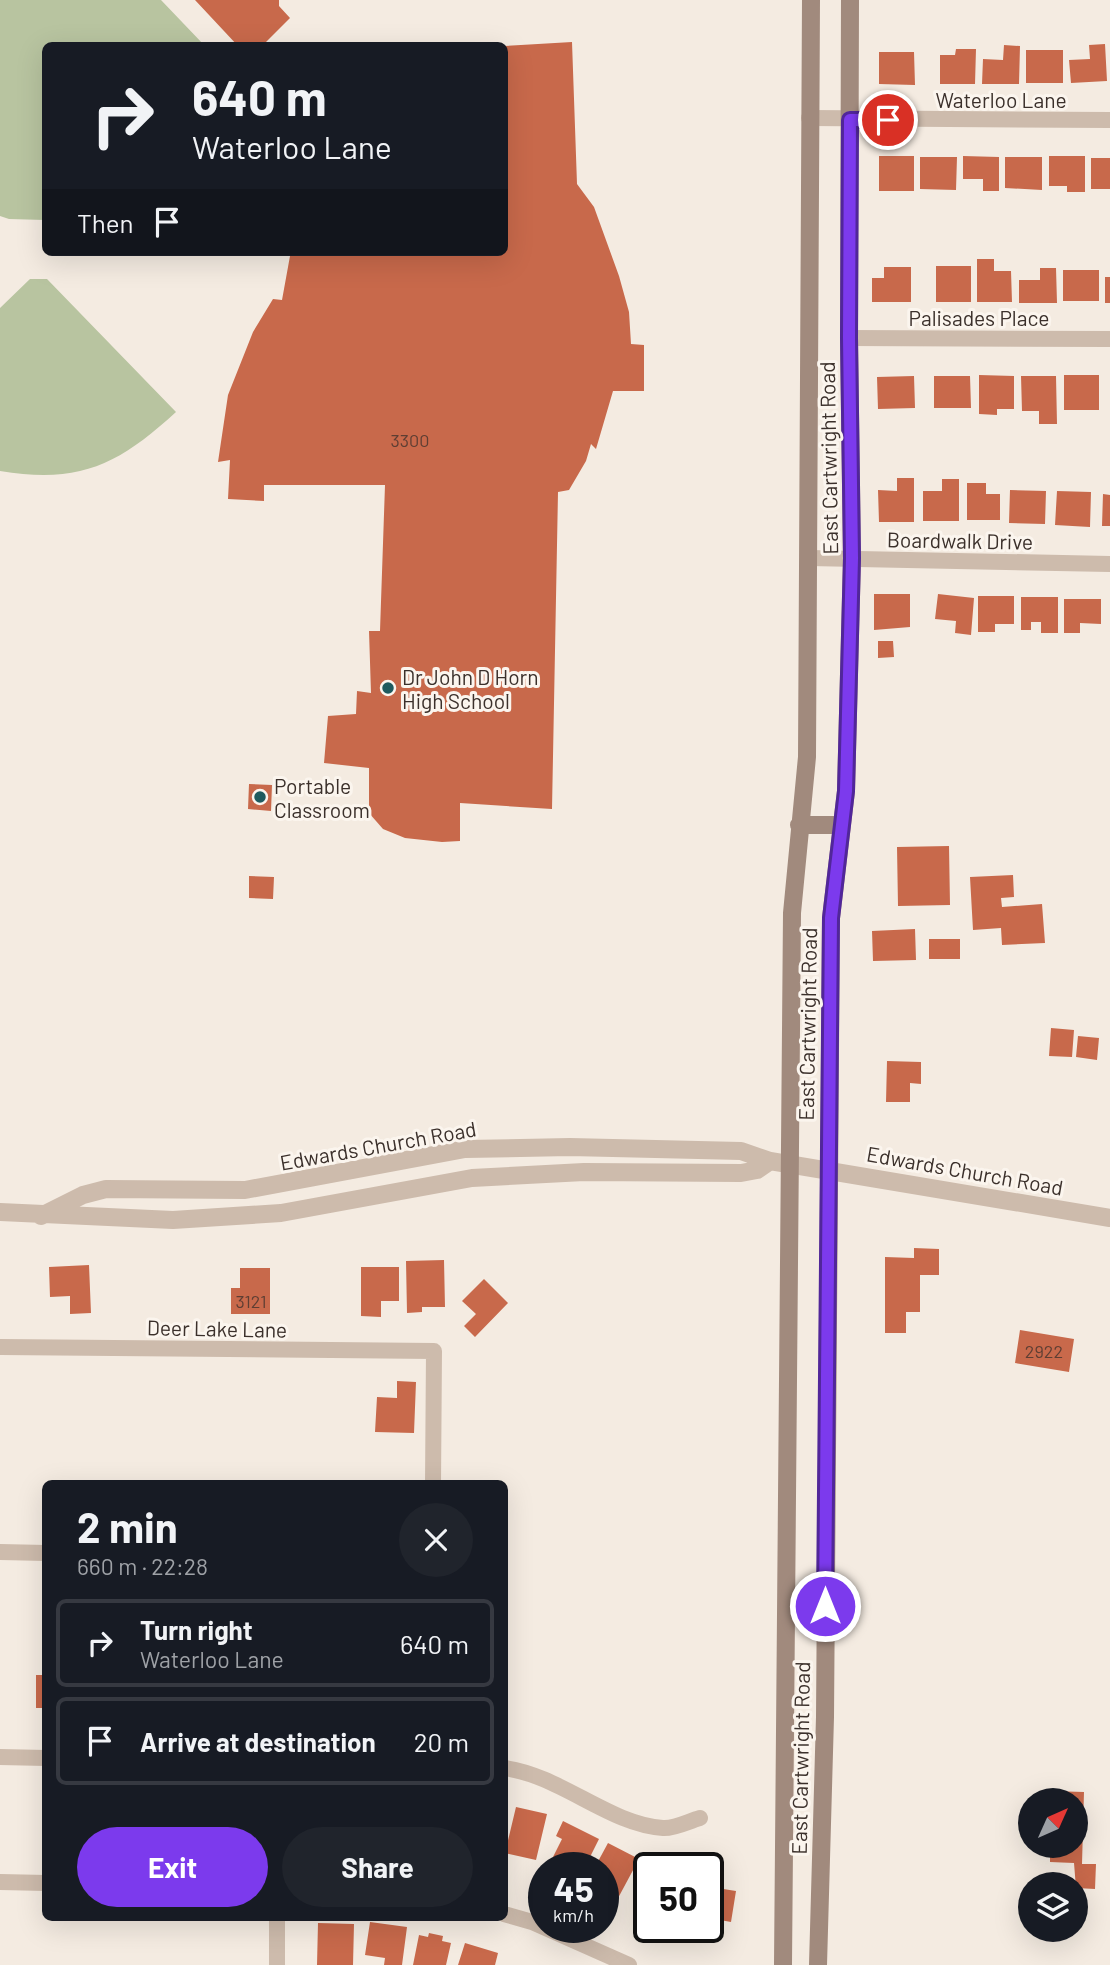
<!DOCTYPE html>
<meta charset="utf-8">
<style>
:root{--surface:#171b24;--page:#20242c;--text:#f1f3f6;--muted:#9ea1a6;--line:#363941;--accent:#7c3aed}
body{margin:0;font-family:Barlow,sans-serif;background:var(--page);color:var(--text);height:100vh;display:flex;flex-direction:column;font-size:26px;white-space:nowrap}
*{box-sizing:border-box;margin:0}
p{font-size:23px;color:var(--muted)}
.icon{flex:none;width:38px;height:38px;fill:none;stroke:currentColor;stroke-width:2;stroke-linecap:round;stroke-linejoin:round}
.map{position:relative;flex:1;overflow:hidden}
.drawer{position:absolute;left:42px;top:1480px;width:466px;height:441px;display:flex;flex-direction:column;background:var(--surface);border-radius:10px;box-shadow:0 7px 28px #0002}
.drawer>*{flex:none}
.guide{position:absolute;left:42px;top:42px;width:466px;height:214px;border-radius:10px;box-shadow:0 7px 28px #0002;background:#171b24;color:var(--text);overflow:hidden}
.needle{width:46px;rotate:45deg}
.buttons{position:absolute;left:1018px;top:1788px;display:grid;gap:14px}
.buttons a{display:grid;place-items:center;width:70px;height:70px;border-radius:50%;background:var(--surface);box-shadow:0 7px 28px #0002;font-size:35px}
.speed{position:absolute;left:528px;top:1852px;display:flex;gap:14px;font-size:35px;font-weight:700;text-align:center}
.speed>*{display:grid;place-content:center;width:91px;height:91px;border-radius:50%;background:var(--surface);box-shadow:0 7px 28px #0002;line-height:1}
.speed small{font-size:18px;font-weight:400}
.speed .limit{border:4px solid #111;border-radius:10px;background:#fff;color:#111}
.pin{position:absolute;display:grid;place-items:center;width:60px;height:60px;color:#fff;margin:-30px;border:4px solid #fff;border-radius:50%;box-shadow:0 2px 7px #0007}
.me{position:absolute;width:77px;margin:-38px;rotate:0deg;stroke-linejoin:round;filter:drop-shadow(0 0 5px #0008)}
.turn{display:flex;align-items:center;gap:24px;height:147px;padding:0 35px;font-size:32px}
.turn .icon{width:91px;height:91px;stroke-width:2.5}
.turn b{display:block;font-size:49px;line-height:60px}
.then{display:flex;align-items:center;height:66px;padding:0 35px;background:#0003;gap:14px;font-size:26px}
.round{display:grid;place-items:center;flex:none;width:74px;height:74px;border-radius:37px;background:var(--page)}
.head{display:flex;align-items:center;justify-content:space-between;height:119px;padding:0 35px}
h1{font-size:42px;font-weight:700;line-height:52px}
.action{display:flex;gap:14px;margin-top:auto;padding:14px 35px}
.action a{flex:1;height:80px;border-radius:42px;background:var(--accent);color:#fff;font-size:28px;font-weight:700;line-height:80px;text-align:center}
.action a+a{background:var(--page);color:var(--text)}
ul{padding:0;list-style:none}
li{display:flex;align-items:center;gap:21px;height:88px;margin:0 14px 10px;padding:0 21px;border:4px solid var(--line);border-radius:10px}
li div{flex:1}
li b{display:block;font-size:26px}
li em{font-style:normal}
.map>svg:first-child{display:block}
.green{fill:#b8c4a0}
.building{fill:#c8694b}
.lines{fill:none;stroke-linecap:round;stroke-linejoin:round}
.minor{stroke:#cdbbac;stroke-width:16}
.tertiary{stroke:#cdbbac;stroke-width:18}
.secondary{stroke:#a18a7d;stroke-width:18}
.route-casing{stroke:#51269a;stroke-width:18}
.route{stroke:#7c3aed;stroke-width:12}
.poi-dot{fill:#1f5a5e;stroke:#fbf5ee;stroke-width:2.5}
.labels{text-anchor:middle;dominant-baseline:central;stroke-width:6;stroke-linejoin:round;paint-order:stroke}
.number-label{font-size:18px;fill:#5e3e33}
.street-label{font-size:21px;fill:#3b302b;stroke:#fbf5ee}
.poi-label{font-size:21px;fill:#3b302b;stroke:#fbf5ee;text-anchor:start}
</style>
<div class="map">
<svg width="1110" height="1965" viewBox="0 0 1110 1965">
<rect width="100%" height="100%" fill="#f4ebe1"/>
<path class="green" d="M0 0H161L204 45 46 46 45 220 9 219 0 216Z
M30 279H47L176 412C118 465 80 484 0 471V308Z"/>
<path class="building" d="M195 0H279V6L290 18 262 46H238Z
M572 42 577 184 594 207 619 276 629 312 631 344 644 345V391H613L596 449 591 444 586 461 569 490 558 492 552 809 460 803V841L442 842 405 838 383 829 369 813V768L324 763 328 716 356 714 357 691 371 693 369 631H380L385 485H264V501L228 499 230 460 218 462 228 395 253 332 273 299 282 300 290 256 369 252H504V46Z
M1105 44 1107 81 1071 83 1069 60 1090 59 1089 45Z
M1004 45 1020 46 1019 84H982L983 59 1003 60Z
M956 49H976L975 84H940V55H955Z
M1026 50H1063V83H1026Z
M879 52H914L915 85 879 84Z
M879 156H914V191H879Z
M963 156 999 157V191H983V179H963Z
M1049 156H1085V192H1067V186H1049Z
M920 157H957L956 190 920 189Z
M1005 157H1042V190L1005 188Z
M1091 158H1110V189H1091Z
M977 259H994V271H1011L1012 302H977Z
M936 266H971V302H936Z
M884 267H911V302H872V278H884Z
M1040 268H1056L1057 303H1019V280H1040Z
M1063 270H1099V301H1063Z
M1105 277H1110V303H1105Z
M979 375 1014 376V409H997V415L979 414Z
M1064 375H1099V410H1064Z
M914 376 915 408 878 409 877 377Z
M934 376H970L971 408H934Z
M1021 376H1056L1057 424H1039V411H1022Z
M897 478H914V522H879L878 490 897 491Z
M942 479H959V521H923V491H942Z
M967 483H986V494H1000V520H967Z
M1010 490 1046 491 1045 524 1009 523Z
M1057 491 1091 492 1090 527 1055 525Z
M1103 494 1110 495V526H1102Z
M874 594H910V627L874 630Z
M938 594 974 598 971 635 955 633 956 621 935 619Z
M978 596H1014V624H995V632H978Z
M1021 597H1058V633H1041V622H1031V630H1021Z
M1064 599H1101V624L1080 623V633H1064Z
M878 641H893L894 657 878 658Z
M249 784 272 785 271 811 248 809Z
M949 846 950 905 898 906 897 847Z
M1013 875 1014 897 1001 898 1002 907 1042 904 1045 943 1002 945 1001 928 973 930 970 877Z
M249 876 274 877 273 899 249 898Z
M915 929 916 960 873 961 872 931Z
M929 939H960V959H929Z
M1051 1028 1074 1030 1072 1057 1049 1056Z
M1078 1036 1099 1038 1097 1060 1076 1057Z
M887 1061 921 1062V1084L910 1083V1102H886Z
M914 1248 939 1249V1275H920V1312H906V1333H885V1257L914 1258Z
M444 1260 445 1307H422V1312L407 1313 406 1261Z
M89 1265 91 1313 70 1314V1296L50 1297 49 1267Z
M361 1267H399V1301H381V1317L361 1316Z
M240 1268H270V1314H231V1288H240Z
M484 1279 508 1303 475 1337 464 1326 476 1314 462 1301Z
M1020 1330 1074 1339 1069 1372 1015 1363Z
M397 1381 416 1382 414 1433 375 1432 377 1397 397 1398Z
M36 1675H46V1708H36Z
M1052 1791 1084 1792 1082 1864H1096L1095 1889 1076 1888 1074 1863 1050 1862V1846H1076V1801H1051Z
M516 1807 547 1814 536 1860 505 1853Z
M563 1821 599 1839 585 1867 549 1865 562 1839 556 1836Z
M608 1843 639 1859 617 1900 604 1894V1867H595Z
M709 1870 720 1872 717 1888 736 1891 731 1922 709 1918Z
M649 1882V1911L640 1907Z
M370 1922 407 1927 402 1965H384L385 1958 365 1955Z
M318 1923 354 1924 353 1965H317Z
M429 1933 443 1936 442 1941 451 1943 446 1965H413L419 1935 428 1937Z
M465 1943 498 1953 495 1965H458Z"/>
<g class="lines">
<path class="minor" d="M809 118 1110 120
M849 338 1110 339
M809 558 1110 564
M0 1347 434 1351 433 1484
M0 1552 46 1553
M0 1757 46 1758
M504 1768C560 1775 610 1825 663 1828 674 1829 689 1821 700 1818
M0 1882 46 1883
M504 1914 532 1922 629 1965
M277 1918V1965"/>
<path class="tertiary" d="M0 1212 173 1220 281 1213 472 1178 584 1172 741 1173 757 1170 770 1161
M41 1216 83 1195 106 1189 245 1190 465 1149 570 1147 741 1151 770 1161 1110 1218"/>
<path class="secondary" d="M799 825H842
M783 1965 792 913 807 757 811 0
M818 1965 825 1717 831 918 846 791 852 558 849 338 850 0"/>
</g>
<g class="lines">
<defs>
<path id="route" d="M825 1606 831 918 846 791 852 558 849 338 850 120H888"/>
</defs>
<use href="#route" class="route-casing"/>
<use href="#route" class="route"/>
</g>
<g class="poi-dot">
<circle cx="388" cy="688" r="7"/>
<circle cx="260" cy="797" r="7"/>
</g>
<g class="labels">
<g class="number-label">
<text x="410" y="440">3300</text>
<text x="251" y="1301">3121</text>
<text x="1044" y="1351">2922</text>
</g>
<g class="street-label">
<text x="1001" y="99">Waterloo Lane</text>
<text x="979" y="317">Palisades Place</text>
<text transform="translate(828 458) rotate(-91)">East Cartwright Road</text>
<text transform="translate(960 540) rotate(1)">Boardwalk Drive</text>
<text transform="translate(807 1024) rotate(-89)">East Cartwright Road</text>
<text transform="translate(378 1145) rotate(-10)">Edwards Church Road</text>
<text transform="translate(965 1170) rotate(10)">Edwards Church Road</text>
<text transform="translate(217 1328) rotate(1)">Deer Lake Lane</text>
<text transform="translate(800 1758) rotate(-89)">East Cartwright Road</text>
</g>
<g class="poi-label">
<text x="402" y="676">Dr John D Horn<tspan x="402" dy="24">High School</tspan></text>
<text x="274" y="785">Portable<tspan x="274" dy="24">Classroom</tspan></text>
</g>
</g>
</svg>
<div class="buttons">
<a><svg class="needle" viewBox="-14 -14 28 28"><path d="M0-13l5 13h-10z" fill="#e53935"/><path d="M0 13l5-13h-10z" fill="#9ea1a6"/></svg></a>
<a><svg class="icon" aria-label="layers" viewBox="0 0 24 24"><path d="M12 4l9 5-9 5-9-5zM3 14l9 5 9-5"/></svg></a>
</div>
<div class="speed"><div>45<small>km/h</small></div><div class="limit">50</div></div>
<div class="pin" style="left:888px;top:120px;background:#d93025"><svg class="icon" aria-label="arrive" viewBox="0 0 24 24"><path d="M6 21V4h12l-3 4 3 4H6"/></svg></div>
<svg class="me" style="left:825px;top:1606px" viewBox="-20 -20 40 40"><circle r="17" fill="#7c3aed" stroke="#fff" stroke-width="3"/><path d="M0-11L8 9 0 5-8 9z" fill="#fff"/></svg>
<div class="guide">
<div class="turn"><svg class="icon" aria-label="right" viewBox="0 0 24 24"><path d="M7 20v-9h11M14 6l5 5-5 5"/></svg><div><b>640 m</b>Waterloo Lane</div></div>
<div class="then">Then<svg class="icon" aria-label="arrive" viewBox="0 0 24 24"><path d="M6 21V4h12l-3 4 3 4H6"/></svg></div>
</div>
<section class="drawer">
<div class="head"><div><h1>2 min</h1><p>660 m · 22:28</p></div><a class="round"><svg class="icon" aria-label="close" viewBox="0 0 24 24"><path d="M6 6l12 12M18 6L6 18"/></svg></a></div>
<ul>
<li><svg class="icon" aria-label="right" viewBox="0 0 24 24"><path d="M7 20v-9h11M14 6l5 5-5 5"/></svg><div><b>Turn right</b><p>Waterloo Lane</p></div><em>640 m</em></li>
<li><svg class="icon" aria-label="arrive" viewBox="0 0 24 24"><path d="M6 21V4h12l-3 4 3 4H6"/></svg><div><b>Arrive at destination</b></div><em>20 m</em></li>
</ul>
<div class="action"><a>Exit</a><a>Share</a></div>
</section>
</div>
